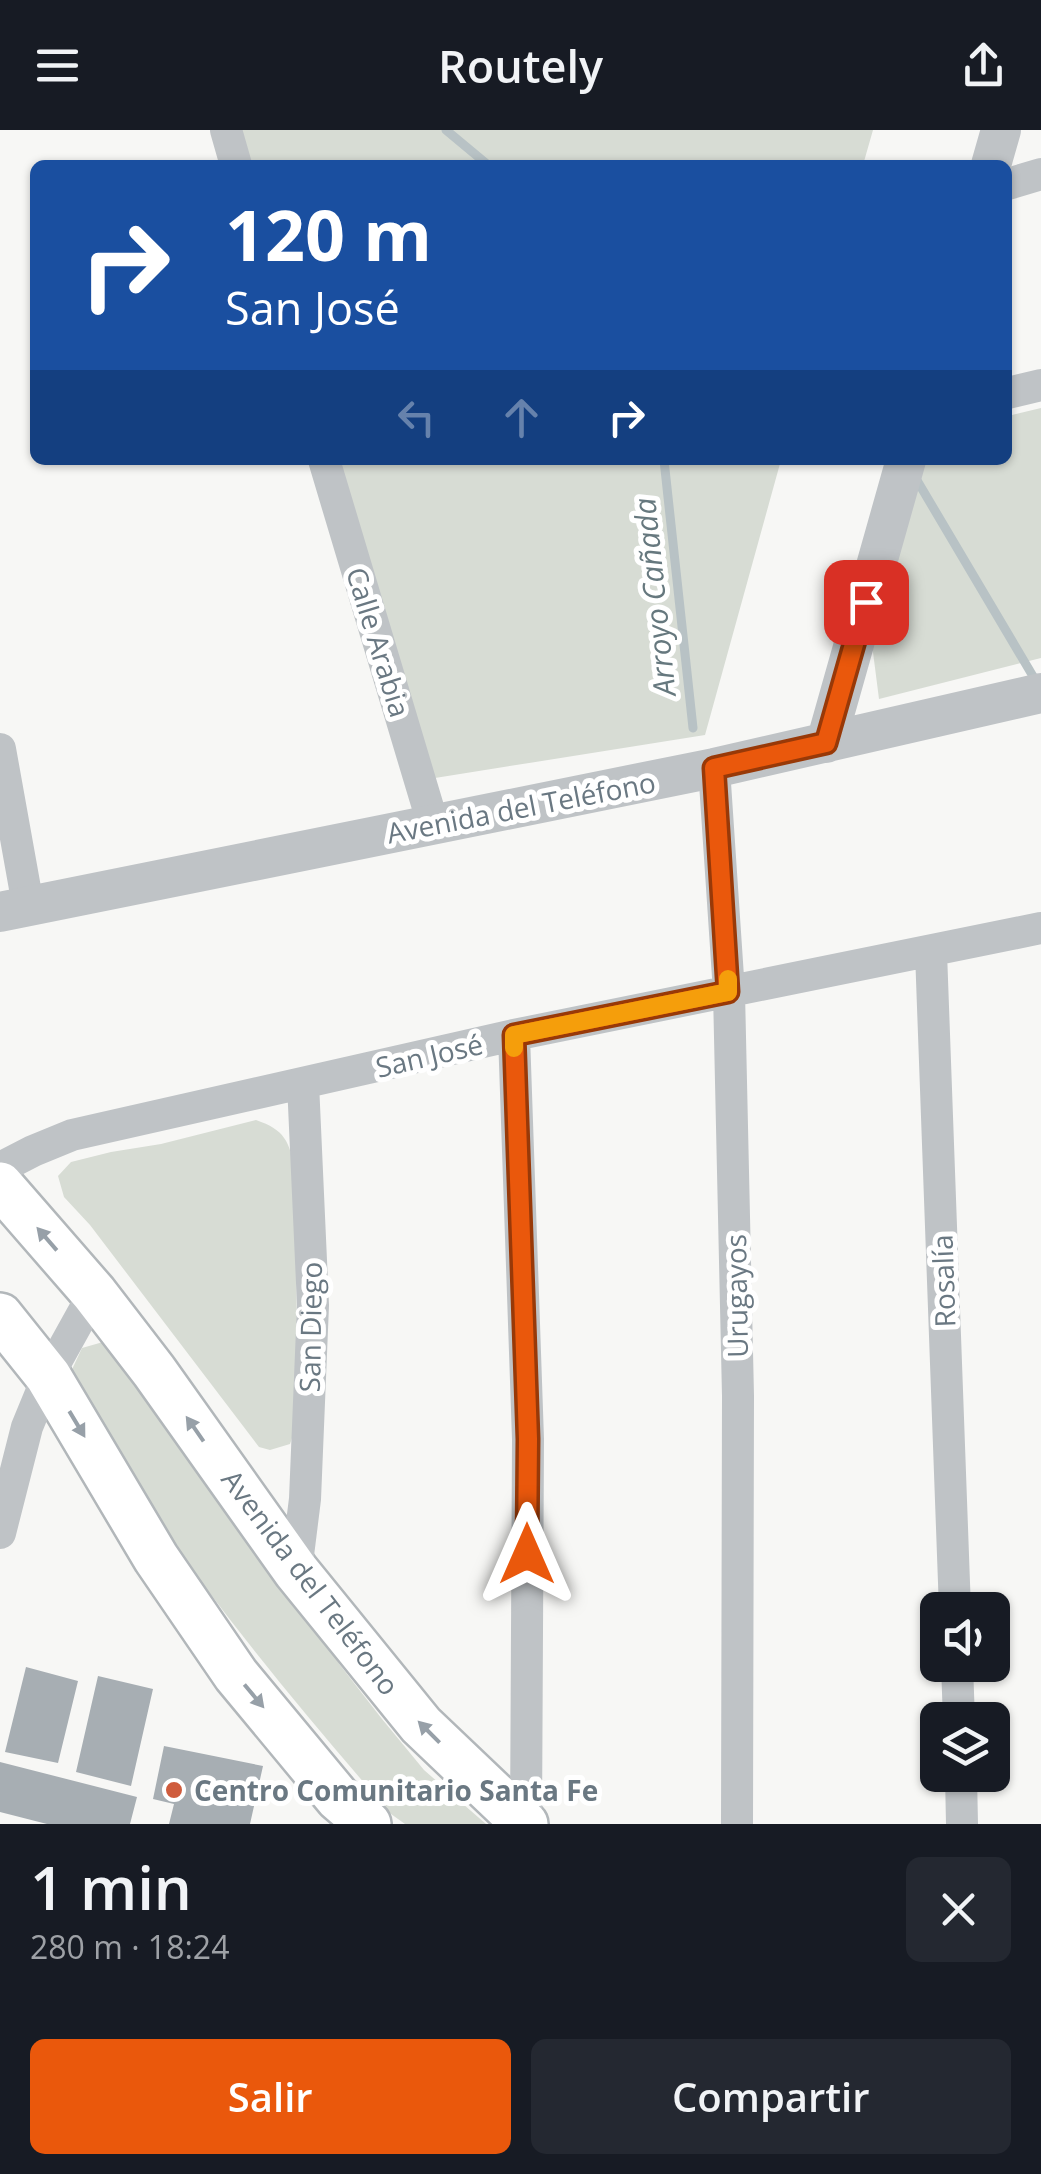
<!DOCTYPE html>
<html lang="es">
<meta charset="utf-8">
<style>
:root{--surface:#171b24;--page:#242831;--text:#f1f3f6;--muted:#9ea1a6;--accent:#ea580c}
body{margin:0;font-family:"Open Sans",sans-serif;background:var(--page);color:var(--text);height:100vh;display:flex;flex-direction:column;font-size:38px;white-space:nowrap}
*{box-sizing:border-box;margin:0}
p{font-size:32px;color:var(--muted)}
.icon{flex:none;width:55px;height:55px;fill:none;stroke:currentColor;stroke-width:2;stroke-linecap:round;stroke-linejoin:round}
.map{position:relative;height:1694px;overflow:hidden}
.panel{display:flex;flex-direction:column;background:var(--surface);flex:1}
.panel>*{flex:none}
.guide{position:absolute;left:30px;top:30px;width:982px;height:305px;border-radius:15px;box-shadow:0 2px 8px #0004;background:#1a4fa0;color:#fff;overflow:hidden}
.buttons{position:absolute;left:920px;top:1462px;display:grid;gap:20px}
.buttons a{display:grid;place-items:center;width:90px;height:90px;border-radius:15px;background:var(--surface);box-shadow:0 2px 8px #0004;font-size:50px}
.pin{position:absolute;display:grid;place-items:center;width:85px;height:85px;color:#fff;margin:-42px;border-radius:20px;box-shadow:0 5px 15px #0006}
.me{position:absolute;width:110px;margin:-55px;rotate:0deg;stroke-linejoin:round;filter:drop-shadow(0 0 8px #0008)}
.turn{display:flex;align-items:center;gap:35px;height:210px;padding:0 30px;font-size:45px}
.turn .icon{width:130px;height:130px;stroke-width:2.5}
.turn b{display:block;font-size:70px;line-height:85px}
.lanes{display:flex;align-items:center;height:95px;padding:0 30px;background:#0003;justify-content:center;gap:50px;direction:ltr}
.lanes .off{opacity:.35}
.round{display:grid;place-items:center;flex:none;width:105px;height:105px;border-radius:15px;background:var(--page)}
.summary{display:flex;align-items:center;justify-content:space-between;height:170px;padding:0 30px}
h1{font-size:60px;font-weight:600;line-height:75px}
.primary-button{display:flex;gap:20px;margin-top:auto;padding:20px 30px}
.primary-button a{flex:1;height:115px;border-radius:15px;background:var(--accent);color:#fff;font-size:40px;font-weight:600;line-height:115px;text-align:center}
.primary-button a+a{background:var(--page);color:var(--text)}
header{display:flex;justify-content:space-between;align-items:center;height:130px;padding:0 30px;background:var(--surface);font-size:45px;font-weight:600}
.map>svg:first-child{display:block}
.green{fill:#d7dcd4}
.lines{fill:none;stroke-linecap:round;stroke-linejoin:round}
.stream{stroke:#b8c2c5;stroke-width:9}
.building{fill:#a7aeb3}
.secondary-casing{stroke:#b2b7ba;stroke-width:50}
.minor{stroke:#bfc3c6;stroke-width:32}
.tertiary{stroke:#bfc3c6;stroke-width:40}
.secondary{stroke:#fff;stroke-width:45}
.oneway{fill:#97a0a8}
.route-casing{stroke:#983908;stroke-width:25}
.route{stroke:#ea580c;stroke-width:18}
.slow{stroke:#f59e0b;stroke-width:18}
.poi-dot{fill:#cf5c3d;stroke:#fff;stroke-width:4}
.labels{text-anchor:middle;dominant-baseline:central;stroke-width:10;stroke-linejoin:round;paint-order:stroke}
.street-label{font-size:28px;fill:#6a7882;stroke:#fff}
.poi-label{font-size:28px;font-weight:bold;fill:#6a7882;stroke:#fff;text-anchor:start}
.water-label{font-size:30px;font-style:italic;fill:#66787e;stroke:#fff}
</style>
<header><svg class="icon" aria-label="menu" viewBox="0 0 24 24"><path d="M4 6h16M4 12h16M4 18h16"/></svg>Routely<svg class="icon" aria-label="share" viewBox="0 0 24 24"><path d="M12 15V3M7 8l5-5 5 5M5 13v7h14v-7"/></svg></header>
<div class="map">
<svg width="1041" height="1694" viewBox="0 0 1041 1694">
<rect width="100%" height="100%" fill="#f7f7f5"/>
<path class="green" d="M230 0H873L863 35H241Z
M1041 278V528L879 569 869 491 918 330H1008V286Z
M334 330H781L705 605 435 648Z
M256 990C285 1000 289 1011 295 1040L298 1290 290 1314 270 1320 259 1317 90 1095 64 1067 58 1046 71 1032 111 1022 161 1014Z
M103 1212 118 1221 165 1299 288 1455 340 1535 382 1589 424 1640 486 1694H405L391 1684C306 1586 222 1485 148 1378 119 1336 95 1291 68 1248L82 1218Z"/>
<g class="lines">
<path class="stream" d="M446 0 488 35
M664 330 693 598
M915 347 1037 553"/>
</g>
<path class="building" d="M26 1537 78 1551 58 1633 5 1622Z
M98 1546 153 1559 131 1656 76 1642Z
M164 1616 263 1636 250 1694H169L174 1674 153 1669Z
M0 1632 137 1667 130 1694H47L0 1682Z"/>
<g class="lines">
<defs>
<path id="secondary" d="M0 1055 94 1163 154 1241 296 1441 421 1595 525 1694
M0 1186 48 1246 156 1428 236 1545 338 1668 368 1694"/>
</defs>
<use href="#secondary" class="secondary-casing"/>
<path class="minor" d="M226 0 236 35
M1008 54 1041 44
M1008 263 1041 255
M324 330 433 694
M0 619 28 775
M714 638 729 862 738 1266 737 1694
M931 822 955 1480
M514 905 528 1309 526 1694
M0 1038 33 1021 72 1005 514 905 1041 798
M0 1403 27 1297 48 1246 94 1163
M296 1441 305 1369 313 1175 303 953
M957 1535 959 1590
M961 1645 962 1694"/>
<path class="tertiary" d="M991 35 1001 0
M826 613 906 330
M0 782 714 638 1041 563"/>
<use href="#secondary" class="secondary"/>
</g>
<defs><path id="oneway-solid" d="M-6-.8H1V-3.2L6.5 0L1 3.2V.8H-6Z" transform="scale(2.5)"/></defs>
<g class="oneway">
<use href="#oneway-solid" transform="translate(47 1109) rotate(-131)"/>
<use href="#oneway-solid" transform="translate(77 1294) rotate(59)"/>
<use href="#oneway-solid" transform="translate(195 1299) rotate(-125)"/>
<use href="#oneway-solid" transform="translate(254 1566) rotate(50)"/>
<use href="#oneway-solid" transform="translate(429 1602) rotate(-135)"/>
</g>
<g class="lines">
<defs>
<path id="route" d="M527 1424 528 1309 514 905 728 862 714 638 826 613 866 472"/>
</defs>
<use href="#route" class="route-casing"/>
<use href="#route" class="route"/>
<path class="slow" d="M514 918V905L728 862V849"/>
</g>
<circle class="poi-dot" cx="174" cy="1660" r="10"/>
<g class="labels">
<g class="street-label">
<text transform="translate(379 512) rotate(73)">Calle Arabia</text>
<text transform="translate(521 677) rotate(-11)">Avenida del Teléfono</text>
<text transform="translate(429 925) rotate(-13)">San José</text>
<text transform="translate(943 1151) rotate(-92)">Rosalía</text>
<text transform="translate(736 1166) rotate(-91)">Urugayos</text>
<text transform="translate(310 1197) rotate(-89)">San Diego</text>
<text transform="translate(311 1452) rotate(53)">Avenida del Teléfono</text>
</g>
<g class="poi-label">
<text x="194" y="1660">Centro Comunitario Santa Fe</text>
</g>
<g class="water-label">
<text transform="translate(654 467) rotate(-96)">Arroyo Cañada</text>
</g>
</g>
</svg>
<div class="buttons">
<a><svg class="icon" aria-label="sound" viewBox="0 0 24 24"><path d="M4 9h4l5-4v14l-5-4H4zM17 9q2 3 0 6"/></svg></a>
<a><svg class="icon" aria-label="layers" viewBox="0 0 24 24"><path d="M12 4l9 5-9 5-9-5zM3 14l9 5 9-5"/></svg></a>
</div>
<div class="pin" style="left:866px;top:472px;background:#d93025"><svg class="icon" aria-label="arrive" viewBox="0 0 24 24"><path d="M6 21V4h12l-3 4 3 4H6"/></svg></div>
<svg class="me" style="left:527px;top:1424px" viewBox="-20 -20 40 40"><path d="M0-17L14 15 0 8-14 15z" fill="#ea580c" stroke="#fff" stroke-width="4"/></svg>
<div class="guide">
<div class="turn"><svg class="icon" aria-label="right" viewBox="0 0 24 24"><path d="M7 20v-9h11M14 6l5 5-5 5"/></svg><div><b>120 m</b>San José</div></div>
<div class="lanes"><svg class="icon off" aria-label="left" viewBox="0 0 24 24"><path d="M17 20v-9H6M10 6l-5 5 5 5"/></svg><svg class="icon off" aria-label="ahead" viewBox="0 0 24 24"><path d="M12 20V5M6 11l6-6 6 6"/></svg><svg class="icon" aria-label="right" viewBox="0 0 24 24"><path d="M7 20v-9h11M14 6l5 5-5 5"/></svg></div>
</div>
</div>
<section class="panel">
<div class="summary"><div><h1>1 min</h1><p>280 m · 18:24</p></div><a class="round"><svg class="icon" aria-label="close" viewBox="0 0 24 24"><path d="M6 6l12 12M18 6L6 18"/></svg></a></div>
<div class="primary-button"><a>Salir</a><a>Compartir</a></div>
</section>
